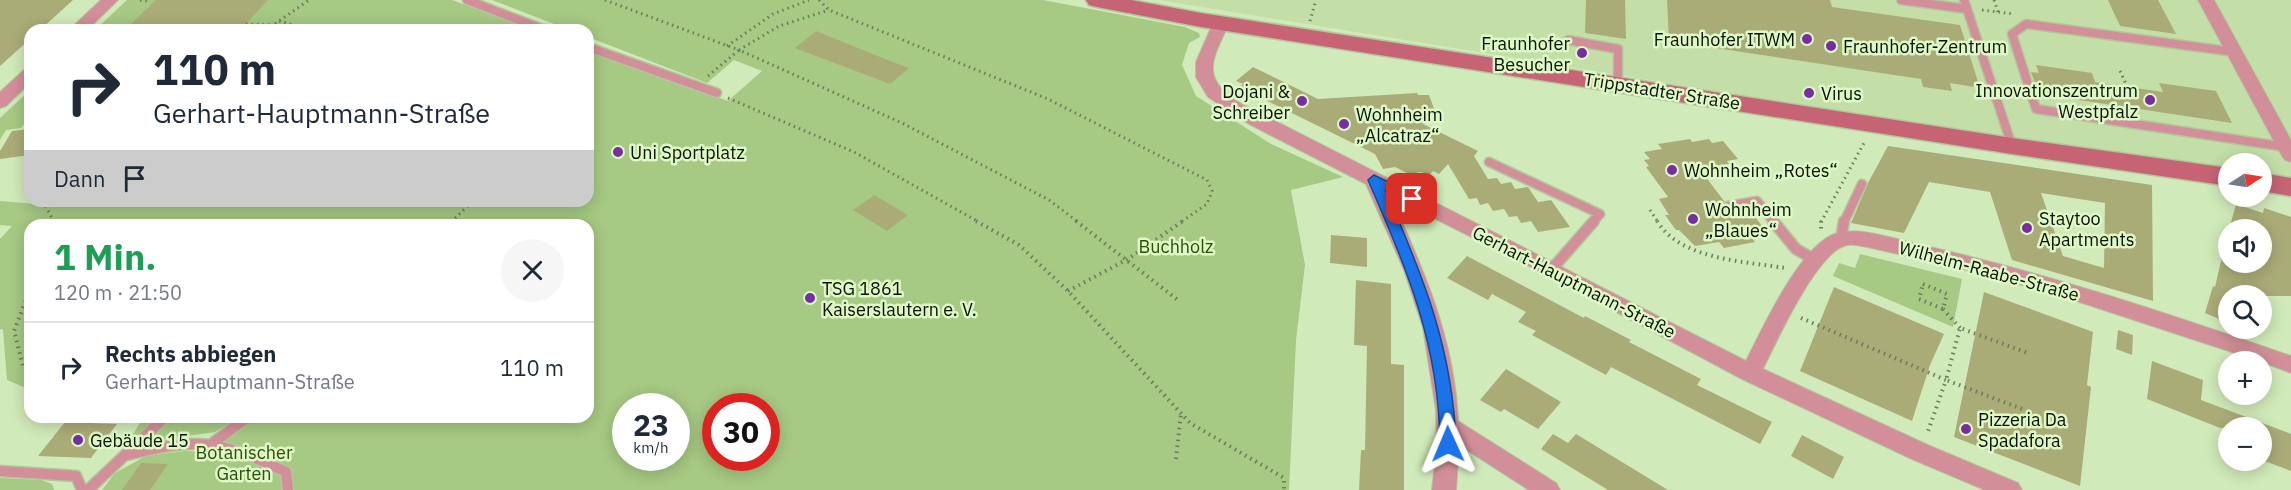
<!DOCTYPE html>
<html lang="de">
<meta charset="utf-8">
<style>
:root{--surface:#fff;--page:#f6f6f7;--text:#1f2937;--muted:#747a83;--line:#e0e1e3}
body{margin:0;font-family:"IBM Plex Sans",sans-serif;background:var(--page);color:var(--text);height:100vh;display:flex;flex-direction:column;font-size:22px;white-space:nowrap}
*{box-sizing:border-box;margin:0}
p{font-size:20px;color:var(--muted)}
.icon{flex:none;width:33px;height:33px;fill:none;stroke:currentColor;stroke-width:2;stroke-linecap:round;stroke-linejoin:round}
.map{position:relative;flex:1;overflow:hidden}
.sheet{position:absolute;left:24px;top:219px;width:570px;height:204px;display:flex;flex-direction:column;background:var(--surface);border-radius:18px;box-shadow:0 3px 15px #0003}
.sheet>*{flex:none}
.guide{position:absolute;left:24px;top:24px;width:570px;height:183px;border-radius:18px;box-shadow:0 3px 15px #0003;background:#fff;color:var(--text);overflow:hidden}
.needle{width:39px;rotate:78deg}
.tools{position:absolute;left:2218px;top:153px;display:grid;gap:12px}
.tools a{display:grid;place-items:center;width:54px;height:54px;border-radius:50%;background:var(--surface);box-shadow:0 3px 15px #0003;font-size:30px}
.speed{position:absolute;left:612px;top:393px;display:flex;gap:12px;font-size:30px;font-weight:700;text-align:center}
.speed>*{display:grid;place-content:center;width:78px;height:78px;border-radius:50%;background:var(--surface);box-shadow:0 3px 15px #0003;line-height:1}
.speed small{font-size:15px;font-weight:400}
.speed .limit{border:9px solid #d22;background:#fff;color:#111}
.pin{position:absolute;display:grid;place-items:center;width:51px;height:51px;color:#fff;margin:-26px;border-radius:12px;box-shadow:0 3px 9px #0006}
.me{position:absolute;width:66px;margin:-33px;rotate:359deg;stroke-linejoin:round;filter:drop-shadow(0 0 4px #0008)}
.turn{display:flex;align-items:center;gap:21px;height:126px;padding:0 30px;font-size:27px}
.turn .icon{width:78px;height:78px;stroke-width:2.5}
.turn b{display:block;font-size:42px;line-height:51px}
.then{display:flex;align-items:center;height:57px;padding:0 30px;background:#0003;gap:12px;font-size:22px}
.round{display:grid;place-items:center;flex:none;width:63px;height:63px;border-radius:32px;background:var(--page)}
.overview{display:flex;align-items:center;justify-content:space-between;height:102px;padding:0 30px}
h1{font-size:36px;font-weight:800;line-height:45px;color:#1e9e55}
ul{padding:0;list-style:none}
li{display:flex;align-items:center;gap:18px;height:90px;padding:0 30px;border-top:2px solid var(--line)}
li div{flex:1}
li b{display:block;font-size:22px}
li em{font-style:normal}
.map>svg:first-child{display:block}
.built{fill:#c3dfa7}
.green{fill:#a6c983;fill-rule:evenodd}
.building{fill:#aaac78;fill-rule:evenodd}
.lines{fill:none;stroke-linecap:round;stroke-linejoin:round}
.service-far1-casing{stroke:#b1c79c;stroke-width:11}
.service-casing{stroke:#b1c79c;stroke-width:13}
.minor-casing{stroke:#b1c79c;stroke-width:2}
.secondary-casing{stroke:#b1c79c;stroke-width:3}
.path-far1{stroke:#6c7c5c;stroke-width:3;stroke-dasharray:1.5 4;stroke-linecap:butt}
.path{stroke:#6c7c5c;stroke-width:4;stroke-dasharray:1.5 4.5;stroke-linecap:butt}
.service-far1{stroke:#d28f99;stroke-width:8}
.service{stroke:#d28f99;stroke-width:10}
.minor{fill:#d28f99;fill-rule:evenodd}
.secondary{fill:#c66476;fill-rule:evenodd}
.route{fill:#1a73e8;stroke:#114b97;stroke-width:1.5}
.poi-dot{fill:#762ea0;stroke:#def8c6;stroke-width:2}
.labels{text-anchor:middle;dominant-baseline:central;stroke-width:5;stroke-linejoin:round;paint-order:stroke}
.poi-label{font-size:18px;fill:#0a1203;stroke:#def8c6;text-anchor:start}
.street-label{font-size:18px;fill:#0a1203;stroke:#def8c6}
.park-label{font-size:18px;fill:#314b0b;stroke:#def8c6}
</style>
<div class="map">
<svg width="2291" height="490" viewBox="0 0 2291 490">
<rect width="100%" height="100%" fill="#d1eab9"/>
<path class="built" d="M1159 0H2291V198L2262 193V164H2229V187L1835 127 1834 110Z"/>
<path class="green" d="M127 0H452L534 30H95Z
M492 0H1043L1185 27 1199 33 1200 37 1189 43 1182 65 1196 96 1271 144 1343 177 1291 190 1305 265 1296 340 1289 490H102L115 473 146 456 185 451 210 452 250 421 238 418 215 432 126 445 140 423 111 417H588V225H30V390L7 380 3 330 0 329V239L12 226 0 225V201L36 204 37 201H588V49L728 101 762 71 734 60 707 83 588 37V30H570ZM626 406H676V458H626ZM716 406H766V458H716Z
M30 90V117L21 128 6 130 0 140V118Z
M1860 254 1962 279 1953 327 1833 276 1839 263 1855 268Z
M0 478 41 480 52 484 54 490H0Z"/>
<path class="building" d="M0 0H73L40 30H30V39L0 66Z
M156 0H268L240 30H125Z
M1586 0H1625L1626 39 1585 33Z
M1667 0H1830L1832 7 1960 25 1980 88 1950 83 1952 91 1923 87 1921 79 1669 41Z
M2108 0H2158L2176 34 2120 26Z
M816 31 890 61 909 68 890 84 795 48Z
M2036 65 2092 73 2095 82 2163 92 2159 83 2216 91 2232 123 2039 94 2031 72 2039 73Z
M1253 67 1318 99 1417 93 1418 95H1429L1436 114 1423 124 1478 151 1474 156 1488 179 1497 178 1501 184 1511 182 1515 189 1528 187 1538 202 1551 200 1570 227 1538 232 1531 221 1521 223 1517 216 1509 217 1504 209 1493 211 1488 203 1480 205 1477 198 1469 199 1448 164 1439 174 1433 171 1429 176 1421 172 1409 174 1395 167 1383 169 1375 154 1239 87 1243 84 1236 81Z
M30 129V155L0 159V151L12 131Z
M1690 139 1692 142 1709 139 1712 143 1723 141 1738 159 1727 161 1729 164 1699 168 1724 201 1722 206 1724 210 1729 212 1749 209 1769 235 1752 238 1755 242 1724 248 1719 242 1695 246 1679 230H1676L1665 215H1669L1659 199 1668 197 1646 167 1649 166 1644 160 1650 159 1644 152 1662 149 1658 144Z
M1888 146 2152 185 2153 301 2012 260 1990 192 1929 182 1904 233 1851 223 1868 183ZM2041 193 2105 203 2104 268 2063 256Z
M874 195 908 215 887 231 853 210Z
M2236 204 2263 213 2264 208 2291 217V296H2229V323L2205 313 2213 286 2215 287 2222 257 2229 258V262H2262V230H2229Z
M1331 235 1367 238V267L1330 263Z
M1467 256 1584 318 1585 316 1631 340 1629 342 1701 379 1697 385 1772 422 1760 444 1611 367 1606 375 1532 335 1536 331 1518 322 1526 312 1492 294 1488 300 1447 278Z
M1356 280 1391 284V364L1404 365V490H1359L1361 450H1365L1367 346 1354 345Z
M1834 287 1944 334 1930 365 1912 421 1800 371Z
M1984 292 2093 332 2087 385 2091 387 2080 486 1954 437Z
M2118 330 2133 335 2132 355 2116 349Z
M2152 361 2203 380 2201 400 2291 434V471L2262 460V428H2220L2147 399Z
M1506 369 1561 402 1538 429 1504 409 1501 412 1480 400Z
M65 422 117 424 91 458 38 456Z
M1553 434 1568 443 1576 434 1668 490H1608L1541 449Z
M1802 435 1844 457 1833 479 1791 456Z
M141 463 168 464 150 490H122Z"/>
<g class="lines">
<defs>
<path id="service-far1" d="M467 0 545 30
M1901 0 1967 9
M1964 0 2012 146
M1568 40 1618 49V84
M588 47 717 93
M2235 52 2026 24 2012 34 2036 109 2286 147
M1489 162 1600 214 1593 222
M1728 206 1757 201 1774 222
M1844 222 1862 184"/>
<path id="service" d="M1773 221 1796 249 1815 260
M1841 239 1844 221
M1552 269 1594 221
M213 443 245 419
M127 455C199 437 219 440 286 472L288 490
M0 471 76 476 82 490
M88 490 162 420"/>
<path id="minor" d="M101 0H118L87 30H69Z
M2198 0H2214L2291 140V162L2285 160 2282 156Z
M1221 18 1229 23C1214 57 1199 76 1236 101L1746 361C1763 327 1798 251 1832 235 1855 224 1897 240 1921 245 2047 273 2169 314 2291 356V373L2262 362 2058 295 1964 269 1867 247C1860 246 1851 243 1844 246 1816 255 1776 342 1763 369L1930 446 2018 483 2022 490H1985L1914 460 1742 379 1545 274 1390 196C1423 267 1455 341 1458 421L1556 483 1560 490H1529L1459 445 1456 490H1432L1437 444 1436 410 1423 328 1404 270 1366 184 1249 124 1208 97 1196 77V62L1213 23Z
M30 69V83L6 106 0 108V92L24 70Z"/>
<path id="secondary" d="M1086 0H1131L1201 13 2012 138 2229 168V186L2012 154 1201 27 1097 7 1089 5Z
M2262 173 2291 178V196L2262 191Z"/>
</defs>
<use href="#service-far1" class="service-far1-casing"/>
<use href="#service" class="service-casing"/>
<use href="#minor" class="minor-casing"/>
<use href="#secondary" class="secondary-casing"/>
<path class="path-far1" d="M140 0 148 1
M605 0 739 50 779 26 829 10
M819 0 829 10 1048 99 1207 180 1212 191 1207 204 1181 222
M1994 0 1998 12
M1982 10 2014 14
M279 21 310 30
M1310 21 1316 0
M246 24 274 25
M266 30 309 0
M727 46 773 14 809 0
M2120 71 2127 86
M708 76 739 50 902 123 1049 200 1078 222
M728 98 854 152 979 222
M43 201 54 222
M1650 210 1658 222
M451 222 473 201
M1821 222 1865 141"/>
<path class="path" d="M53 221 55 225
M976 221 1019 245 1068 291 1190 423 1284 478V490
M1076 221 1178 300
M1657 221C1681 260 1744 261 1785 268
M1821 221V230
M448 225 452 221
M1923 284 1947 294 1943 309 1919 299Z
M30 290 14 331 23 366 30 373
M1068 291 1128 259 1183 221
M1943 309 1960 328
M1801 318 1946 380 1927 434
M2022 409 1946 380 1960 328 2028 353
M1176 459 1181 413"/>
<use href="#service-far1" class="service-far1"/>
<use href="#service" class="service"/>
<use href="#minor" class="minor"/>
<use href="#secondary" class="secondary"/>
</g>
<path class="route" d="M1374 175 1417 196 1419 199 1412 203 1386 191C1423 276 1453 349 1456 444L1453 448 1448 450 1442 448 1440 444C1439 343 1407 270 1368 180Z"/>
<g class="poi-dot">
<circle cx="1807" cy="39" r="6"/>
<circle cx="1831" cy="46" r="6"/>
<circle cx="1582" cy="53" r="6"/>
<circle cx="1809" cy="93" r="6"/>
<circle cx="2150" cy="100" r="6"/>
<circle cx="1302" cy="101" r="6"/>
<circle cx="1344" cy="124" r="6"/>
<circle cx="618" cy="152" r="6"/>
<circle cx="1672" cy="170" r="6"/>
<circle cx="1693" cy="219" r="6"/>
<circle cx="2027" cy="228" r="6"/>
<circle cx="810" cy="298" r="6"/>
<circle cx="1966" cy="429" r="6"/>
<circle cx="78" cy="440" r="6"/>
</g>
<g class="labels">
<g class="poi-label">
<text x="1795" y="39" text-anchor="end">Fraunhofer ITWM</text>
<text x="1570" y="43" text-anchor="end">Fraunhofer<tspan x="1570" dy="21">Besucher</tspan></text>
<text x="1843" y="46">Fraunhofer-Zentrum</text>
<text x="2138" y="90" text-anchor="end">Innovationszentrum<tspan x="2138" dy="21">Westpfalz</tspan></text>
<text x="1290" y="91" text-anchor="end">Dojani &amp;<tspan x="1290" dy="21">Schreiber</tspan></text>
<text x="1821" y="93">Virus</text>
<text x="1356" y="114">Wohnheim<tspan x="1356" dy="21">„Alcatraz“</tspan></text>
<text x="630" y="152">Uni Sportplatz</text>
<text x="1684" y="170">Wohnheim „Rotes“</text>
<text x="1705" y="209">Wohnheim<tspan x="1705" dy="21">„Blaues“</tspan></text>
<text x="2039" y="218">Staytoo<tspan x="2039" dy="21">Apartments</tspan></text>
<text x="822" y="288">TSG 1861<tspan x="822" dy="21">Kaiserslautern e. V.</tspan></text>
<text x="1978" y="419">Pizzeria Da<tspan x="1978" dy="21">Spadafora</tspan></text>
<text x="90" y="440">Gebäude 15</text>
</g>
<g class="street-label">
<text transform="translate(1662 91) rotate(9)">Trippstadter Straße</text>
<text transform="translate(1989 271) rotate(15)">Wilhelm-Raabe-Straße</text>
<text transform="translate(1574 282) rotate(27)">Gerhart-Hauptmann-Straße</text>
</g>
<g class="park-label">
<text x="1176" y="246">Buchholz</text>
<text x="244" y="452">Botanischer<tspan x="244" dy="21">Garten</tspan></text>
</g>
</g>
</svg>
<div class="tools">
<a><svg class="needle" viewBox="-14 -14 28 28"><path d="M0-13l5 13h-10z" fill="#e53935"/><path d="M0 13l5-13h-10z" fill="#747a83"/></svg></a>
<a><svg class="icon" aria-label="sound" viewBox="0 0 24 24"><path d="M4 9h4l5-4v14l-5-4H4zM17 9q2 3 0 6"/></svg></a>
<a><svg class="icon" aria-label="search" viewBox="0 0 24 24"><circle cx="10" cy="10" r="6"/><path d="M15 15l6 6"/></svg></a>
<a>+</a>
<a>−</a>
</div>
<div class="speed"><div>23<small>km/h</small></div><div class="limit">30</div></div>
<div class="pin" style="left:1412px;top:199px;background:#d93025"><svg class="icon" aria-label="arrive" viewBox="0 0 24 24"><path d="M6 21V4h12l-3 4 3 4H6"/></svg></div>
<svg class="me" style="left:1448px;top:444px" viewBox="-20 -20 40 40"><path d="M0-17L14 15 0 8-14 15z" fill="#1a73e8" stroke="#fff" stroke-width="4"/></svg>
<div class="guide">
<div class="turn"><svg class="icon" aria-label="right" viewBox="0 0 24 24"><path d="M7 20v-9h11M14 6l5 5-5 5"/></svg><div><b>110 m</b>Gerhart-Hauptmann-Straße</div></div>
<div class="then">Dann<svg class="icon" aria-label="arrive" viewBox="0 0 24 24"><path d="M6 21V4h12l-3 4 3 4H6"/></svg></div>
</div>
<section class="sheet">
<div class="overview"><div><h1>1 Min.</h1><p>120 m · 21:50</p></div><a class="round"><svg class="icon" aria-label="close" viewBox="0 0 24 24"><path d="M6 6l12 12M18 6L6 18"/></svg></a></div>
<ul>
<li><svg class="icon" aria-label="right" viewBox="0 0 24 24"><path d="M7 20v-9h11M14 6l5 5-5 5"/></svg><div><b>Rechts abbiegen</b><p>Gerhart-Hauptmann-Straße</p></div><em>110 m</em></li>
</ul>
</section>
</div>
